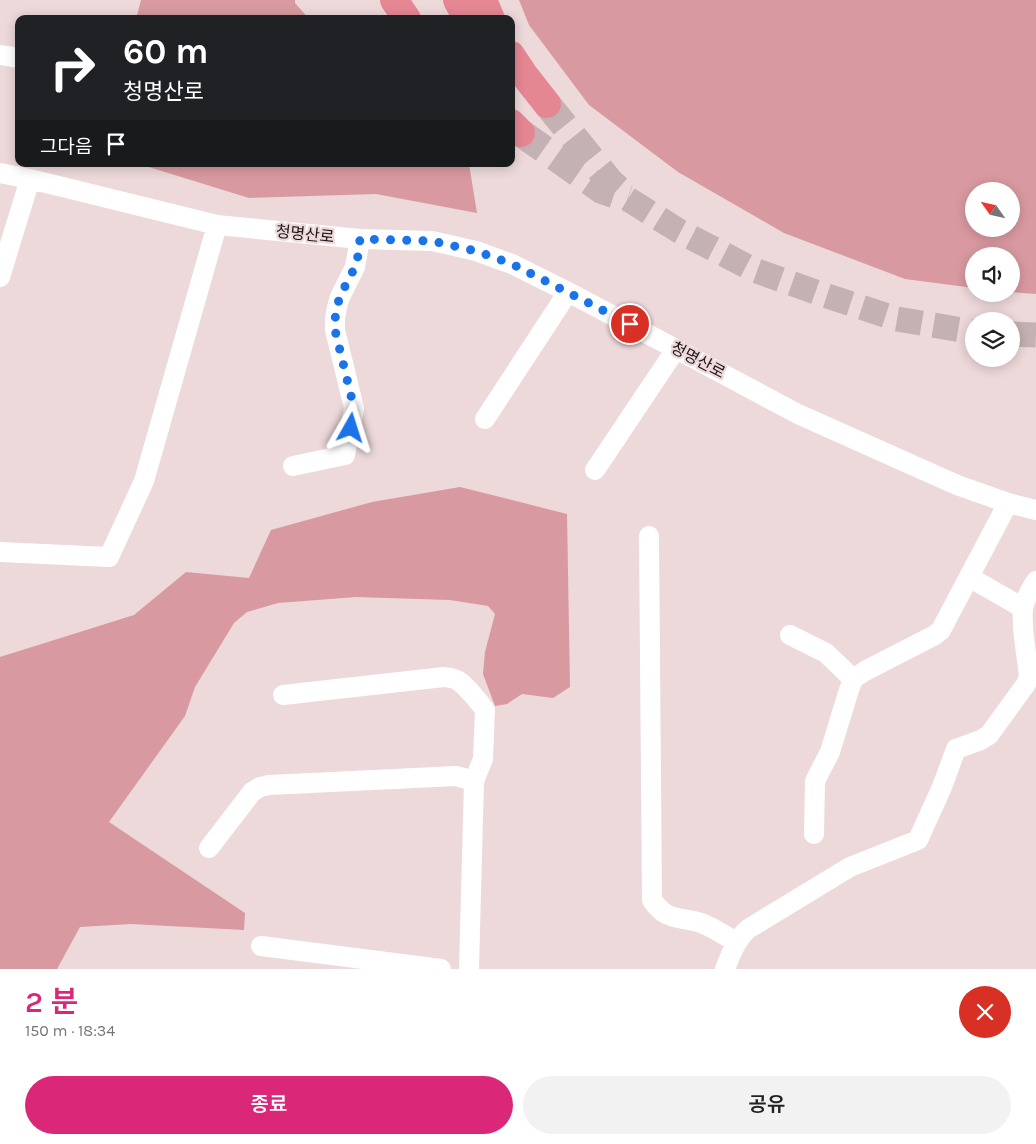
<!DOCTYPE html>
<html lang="ko">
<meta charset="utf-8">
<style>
:root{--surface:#fff;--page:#f2f2f2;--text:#222;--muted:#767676;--accent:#db2777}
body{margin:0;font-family:Karla,"Noto Sans KR",sans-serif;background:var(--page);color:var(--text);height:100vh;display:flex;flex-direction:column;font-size:19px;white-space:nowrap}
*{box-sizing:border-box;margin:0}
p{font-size:16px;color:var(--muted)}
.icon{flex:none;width:28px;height:28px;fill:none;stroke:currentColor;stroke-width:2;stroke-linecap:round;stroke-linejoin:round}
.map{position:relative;height:969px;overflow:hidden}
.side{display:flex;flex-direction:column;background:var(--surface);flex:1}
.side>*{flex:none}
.hud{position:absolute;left:15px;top:15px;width:500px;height:152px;border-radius:10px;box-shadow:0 2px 12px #0003;background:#202124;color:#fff;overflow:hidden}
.needle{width:32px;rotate:304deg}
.tools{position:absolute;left:965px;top:182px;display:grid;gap:10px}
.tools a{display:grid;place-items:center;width:55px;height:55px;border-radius:50%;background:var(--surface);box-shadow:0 2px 12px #0003;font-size:25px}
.pin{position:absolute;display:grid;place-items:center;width:42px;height:42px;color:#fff;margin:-21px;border:2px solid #fff;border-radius:50%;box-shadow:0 1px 5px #0007}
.me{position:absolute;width:55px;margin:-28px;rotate:6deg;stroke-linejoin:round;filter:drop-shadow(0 0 4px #0008)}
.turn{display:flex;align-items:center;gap:18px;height:105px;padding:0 25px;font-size:22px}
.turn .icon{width:65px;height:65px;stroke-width:2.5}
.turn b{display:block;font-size:35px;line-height:42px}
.then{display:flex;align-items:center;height:48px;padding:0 25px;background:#0003;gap:10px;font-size:19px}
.round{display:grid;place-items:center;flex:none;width:52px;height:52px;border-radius:26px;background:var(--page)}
.overview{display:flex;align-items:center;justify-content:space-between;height:85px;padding:0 25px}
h1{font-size:30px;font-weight:600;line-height:38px;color:var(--accent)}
.button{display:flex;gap:10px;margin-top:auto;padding:10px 25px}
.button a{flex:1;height:58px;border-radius:30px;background:var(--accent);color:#fff;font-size:20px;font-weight:600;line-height:58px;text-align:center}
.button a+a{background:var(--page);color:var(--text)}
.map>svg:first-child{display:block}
.green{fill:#d999a0;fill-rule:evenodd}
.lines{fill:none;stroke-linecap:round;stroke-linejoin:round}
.major-tunnel{stroke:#c3b1b3;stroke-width:25;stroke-dasharray:25 12;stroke-linecap:butt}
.highway-tunnel{stroke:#c3b1b3;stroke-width:28;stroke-dasharray:28 14;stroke-linecap:butt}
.minor{stroke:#fff;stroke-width:20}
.highway{stroke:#e58693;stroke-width:28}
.route{stroke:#1a73e8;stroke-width:9;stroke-dasharray:0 16.2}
.labels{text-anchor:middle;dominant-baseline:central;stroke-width:4.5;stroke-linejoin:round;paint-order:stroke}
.street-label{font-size:16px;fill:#1d1617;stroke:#edd8da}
</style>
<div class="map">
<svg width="1036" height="969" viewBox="0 0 1036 969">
<rect width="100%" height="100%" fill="#edd8da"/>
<path class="green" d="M141 0H295V3L309 19H136Z
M519 0H1036V294L1011 292V256H974V288L905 279 784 233 678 172 589 105 529 25ZM1011 191V229H974V191Z
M139 164H469L477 213 376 194 249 198Z
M460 487 567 514 570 687 553 698 522 694 507 704 495 706 483 674 485 652 495 614 488 606 450 600 356 597 278 603 247 612 234 623 195 687 185 716 109 822 245 913 244 930 131 924 80 927 57 969H0V657L134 615 186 572 249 578 271 530 372 502Z"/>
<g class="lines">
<path class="major-tunnel" d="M628 199 679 231 754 270 824 295 897 319 974 332
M1011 334 1036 335"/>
<path class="highway-tunnel" d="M547 104 610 182 618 189
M521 133 602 190 628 199"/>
<path class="minor" d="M0 55 19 58
M0 173 30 179 217 225 360 239 432 241 476 251 512 264 568 292 676 349 798 414 957 485 1008 503 1036 510
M0 277 30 179
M485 419 568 292
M293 466 345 455 354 408 335 330V319L337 307 340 297 355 267 357 256 360 239
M595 470 676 349
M649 536 652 900C667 922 679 916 701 923 712 927 726 936 736 942
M0 552 109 557 144 481 217 225
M969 577 1023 608
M790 635 826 653 853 679
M283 695 444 677C450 678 455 678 460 682 467 687 480 703 485 710L483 759 474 781 469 969
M814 834 815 781 830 752 848 693 853 679 865 671 935 635 941 630 1008 503
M209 848 252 792 260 787 269 785 456 776 474 781
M261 946 441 969
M725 969C731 954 736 940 748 929L850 867 918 840 942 787 956 749 981 740 989 735 1026 684 1029 676C1027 656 1021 629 1023 609 1024 600 1031 589 1036 581"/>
<path class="highway" d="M394 0 407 19
M457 0 467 19
M483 0 491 19
M511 55 525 76 547 104
M511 123 521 133"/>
</g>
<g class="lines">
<path class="route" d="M351 428 354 408 335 330V319L337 307 340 296 355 267 358 256 360 239 432 241 476 251 512 264 630 324"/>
</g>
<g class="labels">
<g class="street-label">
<text transform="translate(305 234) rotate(6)">청명산로</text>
<text transform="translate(698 360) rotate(28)">청명산로</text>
</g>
</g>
</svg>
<div class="tools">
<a><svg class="needle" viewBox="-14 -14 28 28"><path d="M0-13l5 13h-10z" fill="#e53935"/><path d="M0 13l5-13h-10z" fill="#767676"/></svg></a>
<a><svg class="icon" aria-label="sound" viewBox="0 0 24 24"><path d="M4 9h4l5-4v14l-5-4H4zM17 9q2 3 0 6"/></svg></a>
<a><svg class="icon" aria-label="layers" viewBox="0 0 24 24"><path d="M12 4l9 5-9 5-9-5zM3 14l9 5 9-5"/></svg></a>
</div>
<div class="pin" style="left:630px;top:324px;background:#d93025"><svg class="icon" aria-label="arrive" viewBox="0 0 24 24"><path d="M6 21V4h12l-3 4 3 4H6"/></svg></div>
<svg class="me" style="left:351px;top:428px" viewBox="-20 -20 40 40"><path d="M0-17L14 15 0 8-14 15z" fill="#1a73e8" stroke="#fff" stroke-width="4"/></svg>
<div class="hud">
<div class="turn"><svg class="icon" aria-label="right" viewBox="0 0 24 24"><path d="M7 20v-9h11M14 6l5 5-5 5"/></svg><div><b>60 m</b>청명산로</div></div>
<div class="then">그다음<svg class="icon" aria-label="arrive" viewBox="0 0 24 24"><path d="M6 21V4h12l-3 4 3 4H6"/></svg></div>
</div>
</div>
<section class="side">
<div class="overview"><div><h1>2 분</h1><p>150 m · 18:34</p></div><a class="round" style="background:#d93025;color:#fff"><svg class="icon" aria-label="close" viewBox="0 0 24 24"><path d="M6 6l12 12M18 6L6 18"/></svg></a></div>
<div class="button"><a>종료</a><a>공유</a></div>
</section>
